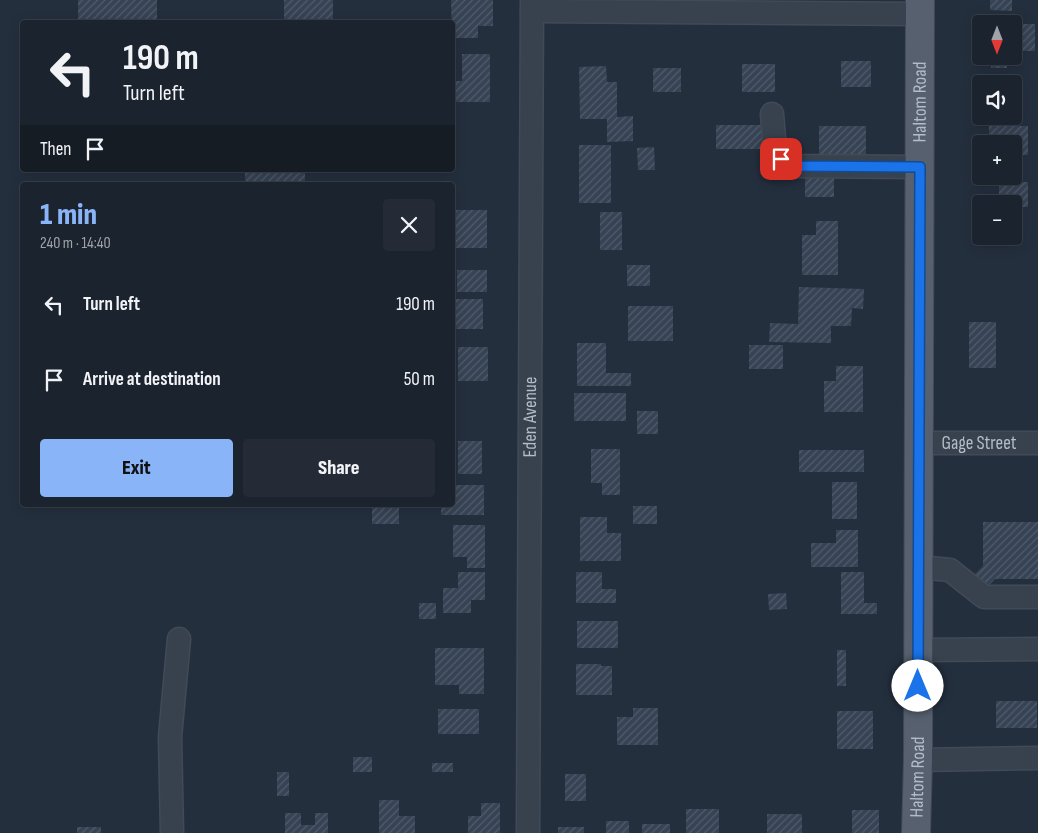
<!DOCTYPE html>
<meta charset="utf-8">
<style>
:root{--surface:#1b232e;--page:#242b36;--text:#f1f3f6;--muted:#a0a4aa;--line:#39404a;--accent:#8ab4f8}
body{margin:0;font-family:"Sofia Sans Condensed",sans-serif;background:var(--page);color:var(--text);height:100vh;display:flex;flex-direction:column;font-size:19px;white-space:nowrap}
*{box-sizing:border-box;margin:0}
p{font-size:16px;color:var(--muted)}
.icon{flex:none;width:28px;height:28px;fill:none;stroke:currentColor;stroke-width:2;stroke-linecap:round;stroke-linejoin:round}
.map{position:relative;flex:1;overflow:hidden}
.sheet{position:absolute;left:20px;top:182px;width:435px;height:325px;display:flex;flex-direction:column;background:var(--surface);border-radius:5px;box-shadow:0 2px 12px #0003,0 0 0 1px var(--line)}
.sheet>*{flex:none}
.hud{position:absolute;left:20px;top:20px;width:435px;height:152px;border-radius:5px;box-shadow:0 2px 12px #0003,0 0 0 1px var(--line);background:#1b232e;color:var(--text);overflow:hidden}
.needle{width:32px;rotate:180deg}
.tools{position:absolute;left:972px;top:15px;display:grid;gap:10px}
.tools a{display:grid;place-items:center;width:50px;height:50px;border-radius:5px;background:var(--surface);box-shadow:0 2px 12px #0003,0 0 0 1px var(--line);font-size:25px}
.pin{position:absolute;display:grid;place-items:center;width:42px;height:42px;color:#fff;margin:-21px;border-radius:10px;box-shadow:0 2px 8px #0006}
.me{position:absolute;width:55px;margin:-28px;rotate:0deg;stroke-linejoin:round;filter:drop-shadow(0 0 4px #0008)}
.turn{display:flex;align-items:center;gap:18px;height:105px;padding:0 20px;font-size:22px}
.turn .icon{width:65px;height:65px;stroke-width:2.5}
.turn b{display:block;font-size:35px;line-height:42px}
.then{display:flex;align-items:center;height:48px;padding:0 20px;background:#0003;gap:10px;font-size:19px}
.round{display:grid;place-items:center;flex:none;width:52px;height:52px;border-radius:5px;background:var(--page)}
.overview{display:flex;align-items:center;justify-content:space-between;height:85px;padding:0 20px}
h1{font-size:30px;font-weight:800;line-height:38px;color:var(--accent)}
.action{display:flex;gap:10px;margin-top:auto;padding:10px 20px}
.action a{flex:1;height:58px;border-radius:5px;background:var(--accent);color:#111;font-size:20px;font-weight:800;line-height:58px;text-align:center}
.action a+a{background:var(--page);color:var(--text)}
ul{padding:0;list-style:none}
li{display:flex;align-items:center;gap:15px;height:75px;padding:0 20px}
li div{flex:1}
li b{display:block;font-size:19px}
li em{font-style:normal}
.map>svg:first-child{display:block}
.building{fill:url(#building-hatch)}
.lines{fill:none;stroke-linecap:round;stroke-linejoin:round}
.minor-casing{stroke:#414a57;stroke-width:25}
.major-casing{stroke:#414a57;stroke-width:30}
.minor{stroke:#38414e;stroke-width:22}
.major{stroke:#56606e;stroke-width:28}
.route-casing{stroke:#114b97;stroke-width:12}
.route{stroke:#1a73e8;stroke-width:9}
.labels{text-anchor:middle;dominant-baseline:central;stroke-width:5;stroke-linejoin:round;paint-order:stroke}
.street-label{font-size:19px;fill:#b4bcc9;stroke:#1d2633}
</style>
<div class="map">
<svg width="1038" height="833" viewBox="0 0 1038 833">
<defs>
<pattern id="building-hatch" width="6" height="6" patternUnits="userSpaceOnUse" patternTransform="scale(1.25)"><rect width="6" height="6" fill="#364354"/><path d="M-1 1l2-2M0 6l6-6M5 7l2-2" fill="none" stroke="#515c6b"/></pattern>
</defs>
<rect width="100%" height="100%" fill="#242f3e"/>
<path class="building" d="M78 0H157V22H78Z
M284 0H333V22H284Z
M451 0H493V26H478V38H452Z
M990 0H1012V11L990 10Z
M1014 24H1035V51H1014Z
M462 54H490V102H452V81H462Z
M991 56H1007V68H991Z
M841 61H871V87H841Z
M742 64H775V92H742Z
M606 66 607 82H617V117L633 116V141L607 142V119H580L579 67Z
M653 68H681V92H653Z
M716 125H768V149H716Z
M819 126H866V160H819Z
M989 126H1028V155H1014V144H989Z
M579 145H611V203H579Z
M654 147 655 170H638L637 148Z
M245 170H305V185H245Z
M805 178H834V197H805Z
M999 182H1028V207H1014V204H999Z
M452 210H487V248H452Z
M600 212H622V250H600Z
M816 221H838V275H802V235H816Z
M627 265H650V286H627Z
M457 270H487V292H457Z
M799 287 864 289 863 309 852 308 851 326H831V343L769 342 770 323 798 324Z
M453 299H483V329H453Z
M628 306H673V341H628Z
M969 322H996V368H969Z
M577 343H606V373H631V386H577Z
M749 345H783V369H749Z
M458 347H488V381H458Z
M836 366H863V412H824V381H836Z
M574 393H626V421H574Z
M637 411H658V434H637Z
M458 441H482V474H458Z
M591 449H620V495H602V483H591Z
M799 450H864V472H799Z
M832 482H857V519H832Z
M452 485H484V515H441V505H452Z
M372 505H399V524H372Z
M633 506H657V524H633Z
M580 517H607V533H621V561H580Z
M983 522H1038V579H995L985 590 972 577 983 566Z
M453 525H485V568H467V557H453Z
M836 530H858V567H811V543H836Z
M458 572H485V600H471V613H443V588H458Z
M576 572H602V589H616V603H576Z
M841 572H864V603H877V614H841Z
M786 593 787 609 769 610 768 594Z
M419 603H436V619H419Z
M577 621H618V648H577Z
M435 648H484V694H459V685H435Z
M837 650H846V686H837Z
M576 664H601V666H612V695H576Z
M996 701H1037V728H996Z
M633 708H658V745H617V717H633Z
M438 709H479V734H438Z
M837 711H873V749H837Z
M353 757H372V772H353Z
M432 763H453V772H432Z
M277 772H289V796H277Z
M565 774H586V801H565Z
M379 800H399V816H415V833H379Z
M481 803H500V833H468V816H481Z
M686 809H719V833H686Z
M852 810H879V833H852Z
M285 813H301V825H315V813H328V833H285Z
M767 814H802V833H767Z
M606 821H629V833H606Z
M642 824H670V833H642Z
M77 827H101V833H77Z
M558 827H584V833H558Z"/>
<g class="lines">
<defs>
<g id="minor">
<path d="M532 11 920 14"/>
<path d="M772 114 774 139 781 159 794 166 920 167"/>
<path id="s1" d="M919 443H1038"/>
<path d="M919 567 950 570 984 597H1038"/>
<path d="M919 650 1038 649"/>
<path d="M918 760 1038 758"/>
<path d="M172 833 170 737 179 639"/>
<path id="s2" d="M528 833 532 0"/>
</g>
<g id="major">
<path id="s3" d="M916 833 918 760 920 0"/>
</g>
</defs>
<use href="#minor" class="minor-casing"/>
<use href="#major" class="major-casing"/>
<use href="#minor" class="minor"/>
<use href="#major" class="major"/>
</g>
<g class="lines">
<defs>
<path id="route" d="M781 159 794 166 920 167 918 686"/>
</defs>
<use href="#route" class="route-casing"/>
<use href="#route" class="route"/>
</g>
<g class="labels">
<g class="street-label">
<text stroke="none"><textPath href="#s3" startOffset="731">Haltom Road</textPath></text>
<text stroke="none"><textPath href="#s2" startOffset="416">Eden Avenue</textPath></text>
<text stroke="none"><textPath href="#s1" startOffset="60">Gage Street</textPath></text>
<text stroke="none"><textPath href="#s3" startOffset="56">Haltom Road</textPath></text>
</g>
</g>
</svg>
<div class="tools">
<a><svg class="needle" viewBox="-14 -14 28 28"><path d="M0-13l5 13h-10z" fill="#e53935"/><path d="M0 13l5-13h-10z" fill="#a0a4aa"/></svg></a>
<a><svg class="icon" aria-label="sound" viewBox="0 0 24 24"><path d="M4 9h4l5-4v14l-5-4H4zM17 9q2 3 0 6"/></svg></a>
<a>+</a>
<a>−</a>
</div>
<div class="pin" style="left:781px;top:159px;background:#d93025"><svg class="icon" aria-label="arrive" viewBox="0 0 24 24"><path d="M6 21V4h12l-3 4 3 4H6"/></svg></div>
<svg class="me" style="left:918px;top:686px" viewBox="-20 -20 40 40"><circle r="19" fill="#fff"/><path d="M0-13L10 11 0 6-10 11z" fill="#1a73e8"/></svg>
<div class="hud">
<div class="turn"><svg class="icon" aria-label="left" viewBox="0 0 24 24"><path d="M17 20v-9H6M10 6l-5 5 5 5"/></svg><div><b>190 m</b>Turn left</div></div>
<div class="then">Then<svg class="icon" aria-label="arrive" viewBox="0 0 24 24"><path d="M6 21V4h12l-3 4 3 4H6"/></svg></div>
</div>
<section class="sheet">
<div class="overview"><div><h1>1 min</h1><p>240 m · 14:40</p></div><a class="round"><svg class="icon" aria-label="close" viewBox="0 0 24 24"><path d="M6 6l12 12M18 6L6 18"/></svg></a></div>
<ul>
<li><svg class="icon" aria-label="left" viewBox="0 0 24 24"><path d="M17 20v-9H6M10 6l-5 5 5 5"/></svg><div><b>Turn left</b></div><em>190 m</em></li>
<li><svg class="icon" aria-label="arrive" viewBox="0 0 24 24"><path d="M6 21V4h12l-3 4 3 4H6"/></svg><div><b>Arrive at destination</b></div><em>50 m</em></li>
</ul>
<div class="action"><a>Exit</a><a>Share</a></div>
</section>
</div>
